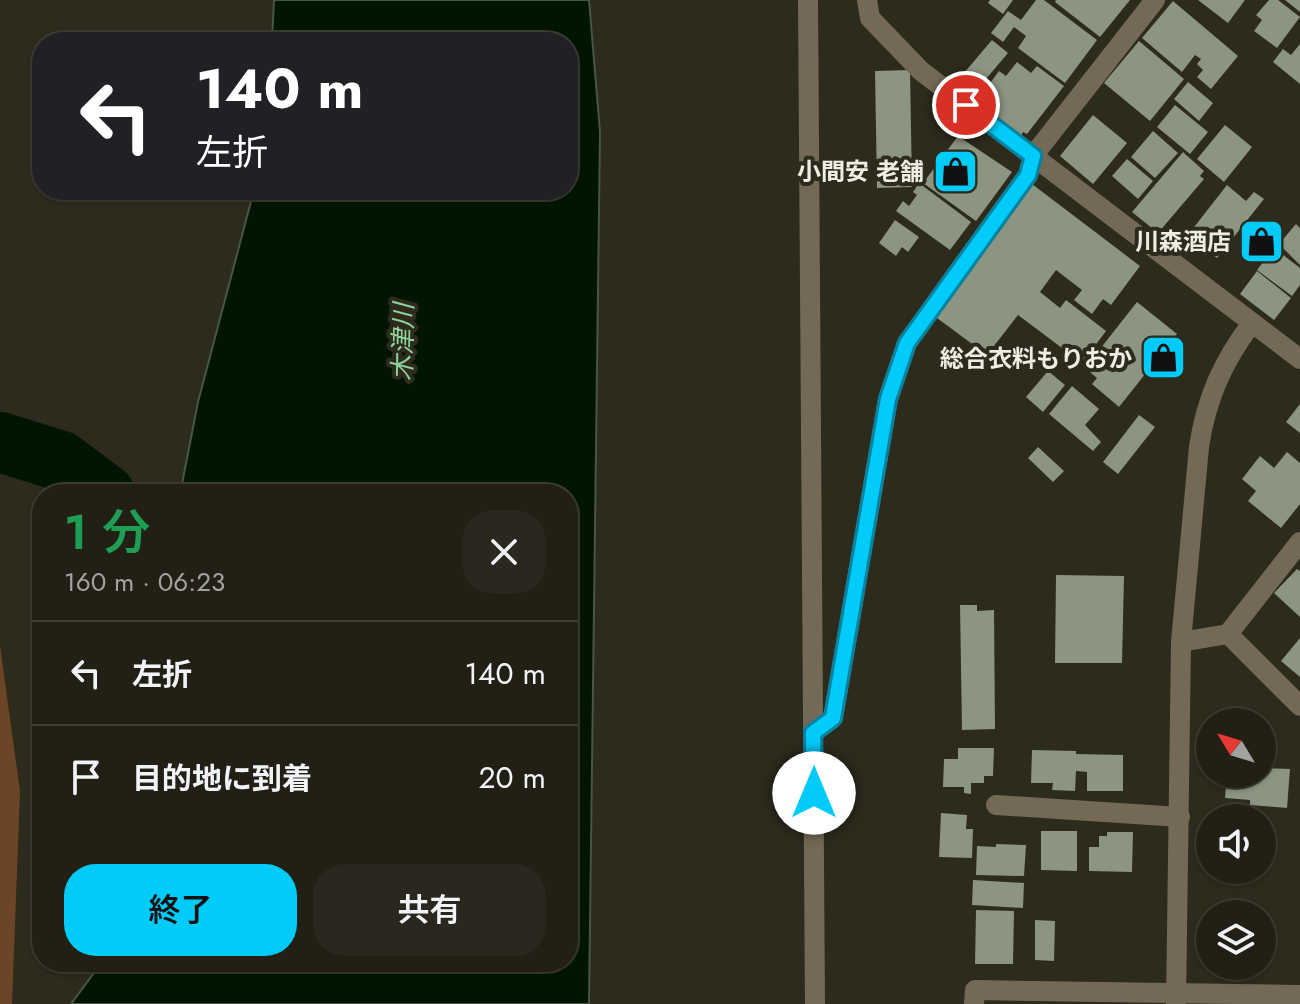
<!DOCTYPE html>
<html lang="ja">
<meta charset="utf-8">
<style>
:root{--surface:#222015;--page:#2a281e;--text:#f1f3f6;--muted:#a2a3a0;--line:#3f3e34;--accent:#01cbf9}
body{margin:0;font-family:Jost,"Noto Sans JP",sans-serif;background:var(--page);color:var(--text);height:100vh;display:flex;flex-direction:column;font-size:30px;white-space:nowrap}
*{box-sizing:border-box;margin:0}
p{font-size:26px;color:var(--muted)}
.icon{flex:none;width:44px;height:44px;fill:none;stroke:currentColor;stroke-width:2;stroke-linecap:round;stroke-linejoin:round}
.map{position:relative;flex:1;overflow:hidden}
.side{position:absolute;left:32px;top:484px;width:546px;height:488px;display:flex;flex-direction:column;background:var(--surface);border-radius:32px;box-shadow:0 2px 6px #0004,0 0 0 2px var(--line)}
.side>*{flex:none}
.guide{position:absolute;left:32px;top:32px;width:546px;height:168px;border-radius:32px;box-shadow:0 2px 6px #0004,0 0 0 2px var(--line);background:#202124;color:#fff;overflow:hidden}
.needle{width:52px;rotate:308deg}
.buttons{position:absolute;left:1196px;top:708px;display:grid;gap:16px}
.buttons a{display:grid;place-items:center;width:80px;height:80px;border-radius:50%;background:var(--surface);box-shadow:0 2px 6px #0004,0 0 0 2px var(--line);font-size:40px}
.pin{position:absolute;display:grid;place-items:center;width:68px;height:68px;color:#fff;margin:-34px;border:4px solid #fff;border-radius:50%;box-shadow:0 2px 8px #0007}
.me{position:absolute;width:88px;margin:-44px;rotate:0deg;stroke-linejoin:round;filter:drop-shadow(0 0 6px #0008)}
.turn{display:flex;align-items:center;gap:28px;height:168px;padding:0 32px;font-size:36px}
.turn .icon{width:104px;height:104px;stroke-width:2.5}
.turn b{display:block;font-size:56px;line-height:68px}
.round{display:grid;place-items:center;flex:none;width:84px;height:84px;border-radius:32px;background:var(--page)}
.overview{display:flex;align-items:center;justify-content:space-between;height:136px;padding:0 32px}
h1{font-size:48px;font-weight:600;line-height:60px;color:#1e9e55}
.primary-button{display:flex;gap:16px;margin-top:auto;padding:16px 32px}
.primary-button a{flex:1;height:92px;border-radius:32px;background:var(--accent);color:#111;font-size:32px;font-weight:600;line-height:92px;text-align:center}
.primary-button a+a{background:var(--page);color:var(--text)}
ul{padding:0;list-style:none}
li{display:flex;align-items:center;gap:24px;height:104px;padding:0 32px;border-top:2px solid var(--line)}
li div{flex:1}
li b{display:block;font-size:30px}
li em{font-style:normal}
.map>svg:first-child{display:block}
.forest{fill:#6c4428}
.water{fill:#001603;stroke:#475646;stroke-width:2}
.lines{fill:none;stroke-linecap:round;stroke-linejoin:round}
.river{stroke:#001603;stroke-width:60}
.building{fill:#8c9482}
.service{stroke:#746956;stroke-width:20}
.minor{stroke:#746956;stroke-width:20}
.tertiary{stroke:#746956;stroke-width:20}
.route-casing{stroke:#0184a2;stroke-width:20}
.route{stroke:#01cbf9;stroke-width:14}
.labels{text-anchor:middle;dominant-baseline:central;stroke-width:8;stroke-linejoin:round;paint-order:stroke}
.poi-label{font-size:24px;font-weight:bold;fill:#eeede3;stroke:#2d2b1c;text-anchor:end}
.water-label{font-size:26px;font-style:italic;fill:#90d29e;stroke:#2d2b1c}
</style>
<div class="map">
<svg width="1300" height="1004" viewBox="0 0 1300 1004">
<rect width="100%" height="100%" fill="#2d2b1c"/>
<path class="forest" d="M0 646 20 791 12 1004H0Z"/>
<path class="water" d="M274 0H589L600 132 589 1004H71L102 962H568V494H180L198 402 254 190H568V42H272Z"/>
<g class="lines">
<path class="river" d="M0 442 61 461 105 494"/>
</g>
<path class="building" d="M990 0H1013L1003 14 988 3Z
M1036 0H1044L1097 40 1065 83 1018 48 1026 36 1014 27 1003 42 991 33 1008 11 1021 20Z
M1056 0H1130L1100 37 1055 2Z
M1198 0H1245L1228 23Z
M1269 0H1278L1300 17 1277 48 1254 31 1262 20 1256 15Z
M1285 0H1300V12Z
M1173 1 1238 56 1211 89 1197 77 1203 70 1197 64 1201 59 1195 55 1182 72 1142 38Z
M992 40 1008 53 980 86 964 73Z
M1139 41 1184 79 1150 121 1104 83Z
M1300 44V84L1273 62 1283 49 1291 55Z
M1017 62 1031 73 1037 66 1064 86 1027 134 1023 132 1021 136 976 102 999 71 1006 76Z
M910 70 912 187 877 188 875 71Z
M1188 82 1213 103 1199 121 1174 99Z
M1175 105 1208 132 1190 154 1157 127Z
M1093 115 1127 143 1093 184 1060 156Z
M1225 125 1252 147 1224 182 1197 159Z
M1153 131 1178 153 1155 178 1131 157Z
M958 136 1012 172 976 221 923 183Z
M1183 152 1204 171 1200 176 1204 179 1158 233 1132 212Z
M1127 159 1153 181 1138 199 1112 176Z
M919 183 971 222 950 250 896 211 903 201 909 206 917 195 913 192Z
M1032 184 1140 266 1111 305 1103 299 1092 314 1074 300 1082 290 1056 270 1040 292 1060 308 1066 300 1106 331 1082 363 1018 315 987 355 933 315Z
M1227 185 1246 201 1254 192 1264 199 1217 258 1207 250 1204 255 1184 240Z
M895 220 919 237 908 252 902 247 896 256 879 243Z
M1296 224 1300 228V265L1279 244Z
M1274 248 1300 268V285L1292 296 1257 270Z
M1257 271 1291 298 1274 320 1240 294Z
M1137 302 1177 334 1119 407 1092 384 1097 378 1085 368Z
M1048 371 1065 385 1043 412 1026 397Z
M1072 386 1099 409 1085 425 1101 442 1093 451 1049 414Z
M1300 404V433L1286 422Z
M1139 415 1155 427 1118 474 1103 462Z
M1038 447 1064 471 1053 482 1028 458Z
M1287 452 1300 463V504L1281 528 1248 501 1256 491 1242 479 1260 456 1274 468Z
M1297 569 1300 571V617L1274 593Z
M1056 575 1124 576 1122 663H1055Z
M960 605H977V611L994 610 995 729 962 730Z
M1300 638V677L1281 661Z
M958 748H994L993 776H984V783H971V794L964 793V787H943L944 759H958Z
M1032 750 1076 751V754L1123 755V791H1087V772L1076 771 1075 791 1052 790 1053 783H1031Z
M1262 768 1290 769 1287 808 1250 805V800L1225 798 1227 774H1262Z
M941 813 967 815 966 829H973L972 858 939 857Z
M1041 831H1077V871L1041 870Z
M1107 832H1133L1132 872 1089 871V847H1099V836H1107Z
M996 844 1026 845 1024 876 976 875 977 846 996 847Z
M973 880 1024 883 1023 908 972 905Z
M976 910 1014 911 1013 964H975Z
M1035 920 1055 921 1054 961 1035 960Z"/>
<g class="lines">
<path class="service" d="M813 733 833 718 888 399 907 343 1028 175 1033 156 921 71 870 18 867 0"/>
<path class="minor" d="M808 0 815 1004
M1155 0 1033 156 1300 359
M1228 634 1300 706
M1181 642 1228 634 1300 542
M996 805 1180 817
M974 1004 975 990 1300 995"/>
<path class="tertiary" d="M1176 1004 1181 642 1199 447C1206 399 1223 361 1252 323"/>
</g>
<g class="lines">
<defs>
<path id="route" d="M814 793 813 733 833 718 888 399 907 343 1028 175 1033 156 966 105"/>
</defs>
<use href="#route" class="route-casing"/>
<use href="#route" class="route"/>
</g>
<defs>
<symbol id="shop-square" viewBox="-11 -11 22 22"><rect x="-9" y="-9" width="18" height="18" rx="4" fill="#01cbf9" stroke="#2d2b1c"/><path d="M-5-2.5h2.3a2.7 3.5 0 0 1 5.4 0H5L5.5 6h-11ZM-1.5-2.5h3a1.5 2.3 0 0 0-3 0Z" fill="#111"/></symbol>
</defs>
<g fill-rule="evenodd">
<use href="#shop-square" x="930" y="146" width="51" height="51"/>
<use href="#shop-square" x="1236" y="216" width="51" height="51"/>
<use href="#shop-square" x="1138" y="332" width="51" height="51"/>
</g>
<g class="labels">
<g class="poi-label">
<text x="924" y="171">小間安 老舗</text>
<text x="1231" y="241">川森酒店</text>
<text x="1132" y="358">総合衣料もりおか</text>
</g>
<g class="water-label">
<text transform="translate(403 342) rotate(-89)">木津川</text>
</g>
</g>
</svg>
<div class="buttons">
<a><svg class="needle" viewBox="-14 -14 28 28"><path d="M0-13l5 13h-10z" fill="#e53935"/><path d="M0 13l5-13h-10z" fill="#a2a3a0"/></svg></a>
<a><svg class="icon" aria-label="sound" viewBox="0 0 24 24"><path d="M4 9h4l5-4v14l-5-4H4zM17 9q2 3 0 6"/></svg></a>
<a><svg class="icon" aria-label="layers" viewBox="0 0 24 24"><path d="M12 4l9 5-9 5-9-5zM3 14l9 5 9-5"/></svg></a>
</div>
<div class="pin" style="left:966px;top:105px;background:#d93025"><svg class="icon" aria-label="arrive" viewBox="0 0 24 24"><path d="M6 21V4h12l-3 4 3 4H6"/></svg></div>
<svg class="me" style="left:814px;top:793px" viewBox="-20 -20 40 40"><circle r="19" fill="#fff"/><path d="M0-13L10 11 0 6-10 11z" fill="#01cbf9"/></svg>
<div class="guide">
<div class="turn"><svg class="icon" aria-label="left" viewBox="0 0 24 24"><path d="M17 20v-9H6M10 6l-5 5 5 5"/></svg><div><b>140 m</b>左折</div></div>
</div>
<section class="side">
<div class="overview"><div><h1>1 分</h1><p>160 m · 06:23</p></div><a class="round"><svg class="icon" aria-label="close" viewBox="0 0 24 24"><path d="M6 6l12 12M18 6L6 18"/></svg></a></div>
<ul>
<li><svg class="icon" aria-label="left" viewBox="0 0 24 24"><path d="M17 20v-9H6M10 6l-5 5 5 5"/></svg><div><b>左折</b></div><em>140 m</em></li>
<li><svg class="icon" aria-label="arrive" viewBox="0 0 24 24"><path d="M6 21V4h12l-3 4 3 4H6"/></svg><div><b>目的地に到着</b></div><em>20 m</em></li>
</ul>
<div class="primary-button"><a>終了</a><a>共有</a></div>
</section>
</div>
